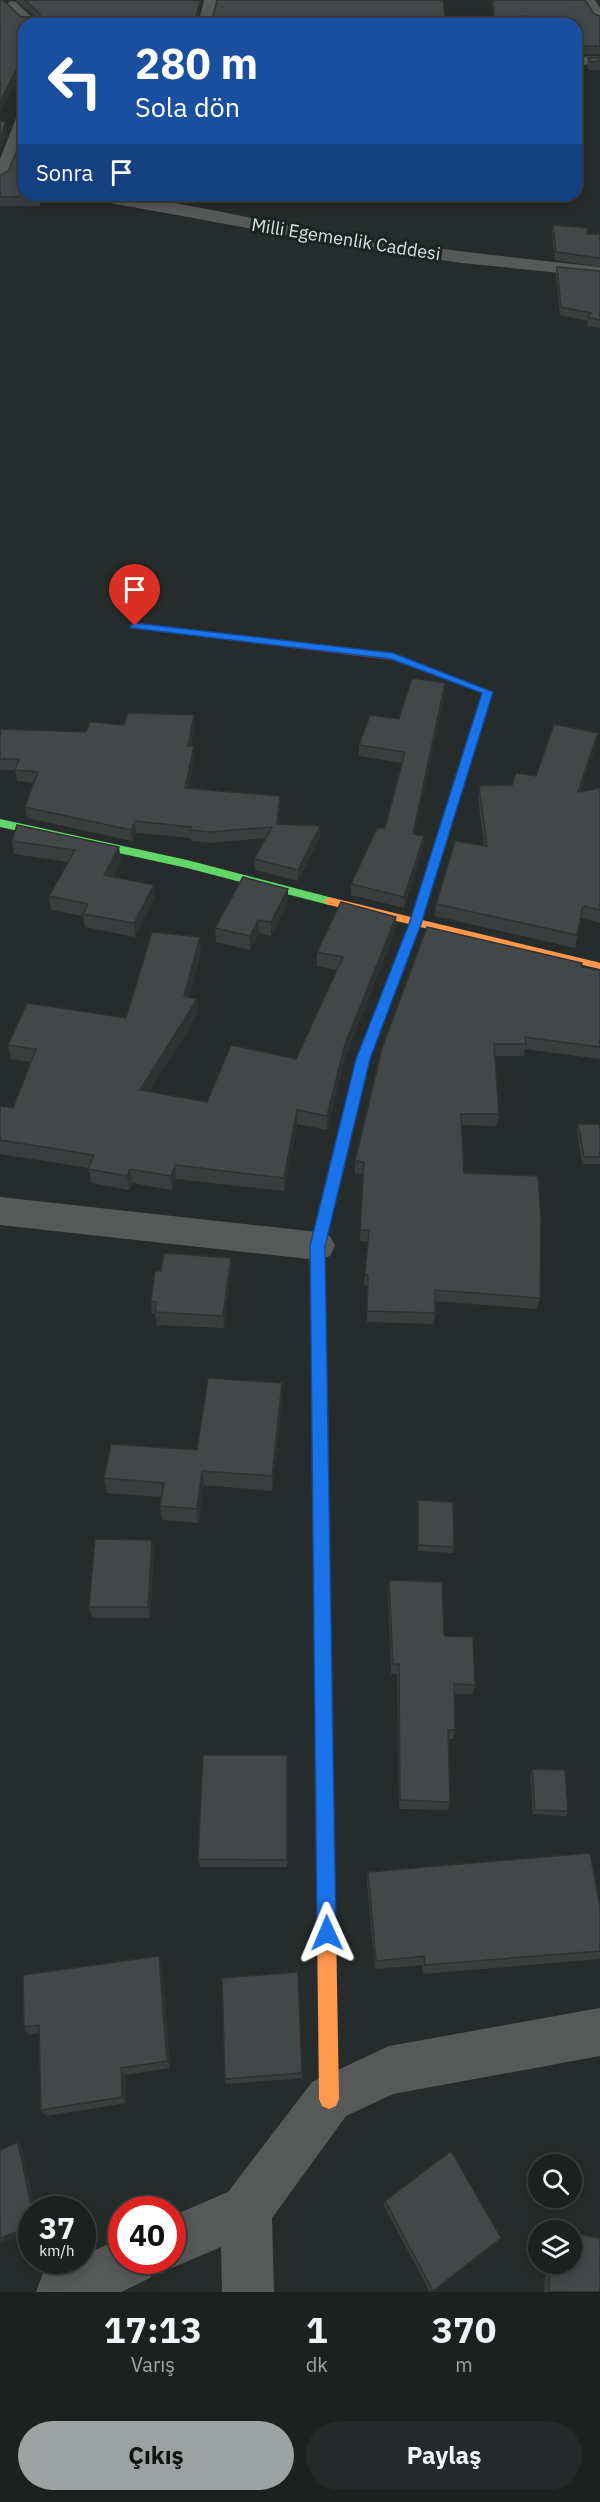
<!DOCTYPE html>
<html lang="tr">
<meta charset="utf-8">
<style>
:root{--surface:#1c2120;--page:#252929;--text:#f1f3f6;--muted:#a0a3a5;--line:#3a3e3e;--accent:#9ca2a1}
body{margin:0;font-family:"IBM Plex Sans",sans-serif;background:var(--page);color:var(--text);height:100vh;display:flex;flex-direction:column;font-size:22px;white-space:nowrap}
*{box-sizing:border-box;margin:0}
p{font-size:20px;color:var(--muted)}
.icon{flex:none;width:33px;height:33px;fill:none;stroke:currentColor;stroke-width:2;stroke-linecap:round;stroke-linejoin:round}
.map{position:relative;height:2292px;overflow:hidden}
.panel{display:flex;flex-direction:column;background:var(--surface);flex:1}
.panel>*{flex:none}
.hud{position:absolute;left:18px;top:18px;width:564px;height:183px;border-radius:18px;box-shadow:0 3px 15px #0003,0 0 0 2px var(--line);background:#1a4fa0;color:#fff;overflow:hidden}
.buttons{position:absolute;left:528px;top:2154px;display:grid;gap:12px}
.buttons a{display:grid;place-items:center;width:54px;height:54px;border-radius:50%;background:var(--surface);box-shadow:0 3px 15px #0003,0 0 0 2px var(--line);font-size:30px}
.speed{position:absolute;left:18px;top:2196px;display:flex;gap:12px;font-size:30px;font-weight:700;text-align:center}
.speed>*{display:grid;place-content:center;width:78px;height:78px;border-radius:50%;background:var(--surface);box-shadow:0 3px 15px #0003,0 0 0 2px var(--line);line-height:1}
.speed small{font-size:15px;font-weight:400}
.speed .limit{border:9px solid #d22;background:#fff;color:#111}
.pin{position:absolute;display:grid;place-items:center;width:51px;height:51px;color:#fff;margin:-62px -26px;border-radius:50% 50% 50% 0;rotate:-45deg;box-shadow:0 0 6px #0007}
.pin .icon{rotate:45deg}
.me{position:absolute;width:66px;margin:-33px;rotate:359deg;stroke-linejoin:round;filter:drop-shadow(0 0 4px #0008)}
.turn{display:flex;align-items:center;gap:21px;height:126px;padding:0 18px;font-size:27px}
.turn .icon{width:78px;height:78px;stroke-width:2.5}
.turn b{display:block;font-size:42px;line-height:51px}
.then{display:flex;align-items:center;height:57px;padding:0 18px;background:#0003;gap:12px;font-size:22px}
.eta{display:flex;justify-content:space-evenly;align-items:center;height:102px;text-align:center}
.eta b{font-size:36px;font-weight:700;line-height:42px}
.primary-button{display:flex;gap:12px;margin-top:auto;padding:12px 18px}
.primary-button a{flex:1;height:69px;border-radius:36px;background:var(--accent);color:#111;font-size:24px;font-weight:700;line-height:69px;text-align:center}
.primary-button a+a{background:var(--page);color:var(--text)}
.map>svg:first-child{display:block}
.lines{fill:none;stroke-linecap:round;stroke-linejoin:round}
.street{fill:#575959;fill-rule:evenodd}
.fast{fill:#63d668;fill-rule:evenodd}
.slow{fill:#ff974d;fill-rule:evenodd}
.jam{fill:#b3261e;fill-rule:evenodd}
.wall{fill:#3a3d3d}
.shaded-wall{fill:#2f3232}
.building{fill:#434747;stroke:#2f3232;stroke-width:1.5}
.route{fill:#1a73e8;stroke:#114b97;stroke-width:1.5}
.labels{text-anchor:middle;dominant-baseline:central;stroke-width:6;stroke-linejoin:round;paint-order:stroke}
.far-street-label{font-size:18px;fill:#dbe1e0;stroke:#1a2423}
</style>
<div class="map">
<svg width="600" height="2292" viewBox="0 0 600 2292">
<rect width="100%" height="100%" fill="#262c2b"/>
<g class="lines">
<path class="street" d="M204 0H218L212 24H198Z
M581 0H595L600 8V22L595 21Z
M11 1 16 2 39 24H24L4 5Z
M600 56V64L576 65V57Z
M24 113V138L8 179 0 184V159L16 118Z
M86 195C165 195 245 219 324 232 416 247 508 257 600 267V277L462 263 324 242 94 200Z
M0 1197 318 1232 330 1236 335 1246 330 1256 318 1260 0 1225Z
M600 2008V2056L393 2094 346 2116 272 2218 274 2292H222L221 2247 172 2268 157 2262 150 2278 121 2292H36L43 2273 72 2260H82V2256L122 2238V2260H172V2216L228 2192 312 2082 389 2046Z"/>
<path class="fast" d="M0 819 187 860 329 897 335 901 329 905 187 868 0 827Z
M321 1226 326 1228 328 1232 325 1246 333 1750 330 1756 324 1759 318 1756 315 1750 311 1246 316 1228Z"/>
<path class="slow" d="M397 655 493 692 422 920 597 962 600 963V969L420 927 384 1020 382 1023H374L372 1020 409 924 329 905 323 901 329 897 411 917 482 693 393 660V656Z
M324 1741 330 1744 333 1750 339 2099 336 2106 329 2109 322 2106 319 2099 315 1750 318 1744Z"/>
<path class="jam" d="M135 623 397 655 402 658 397 661 132 628V624Z
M378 1015 384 1020 369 1059 328 1232 326 1236H316L314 1232 357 1059 372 1020Z"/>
</g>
<path class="wall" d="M0 0 5 2 21 17H35L16 0H202L198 17 24 24V67H23L0 113Z
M492 0H585L594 14 600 16V54L576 55V24H493Z
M600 57V71L599 70H589L587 67 588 58Z
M0 176 42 195 40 206H0Z
M553 225 588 228V234H600V267L555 260 552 233Z
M557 267 600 271V328L587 326 588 321 560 315 556 275Z
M445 683V694L414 835 424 836 423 848 404 908 351 895V884L385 828 402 763 359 756V745L399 719Z
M124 725 195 726 191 746 195 757 188 788 280 807 278 824 320 826V837L298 881 255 870 254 859 265 838 210 843 191 841V838L136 833 132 841 27 818 25 807 34 783 17 781 15 770H0V729L86 732Z
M596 745 580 792 600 788V923L581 918 575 948 435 916 436 904 484 845 478 798 479 786 512 785 536 776Z
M17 825 121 861 112 877 154 885 155 898 135 937 85 927 83 916 51 910 49 896 68 862 14 854 12 841Z
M288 903 271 936 259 933 250 950 216 942 215 928Z
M396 917 395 932 345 1058 327 1130 297 1124 284 1191 176 1179 172 1190 132 1183 129 1190 91 1183 89 1168 0 1154V1106L13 1108 31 1062 11 1059 8 1045 126 1018 201 952 189 997 197 999 198 1014 149 1092 207 1102 296 1059 337 970 317 966V952Z
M581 967 600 970V1059L525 1049 524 1056H494L499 1114 497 1126 461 1125 464 1173 540 1298 537 1309 435 1301V1313L434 1324 367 1322V1286L364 1285 368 1242 360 1241 363 1174 355 1173V1161Z
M578 1124H600V1164H582L577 1131Z
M231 1270 224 1328 157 1325 155 1314H152L151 1301 161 1271Z
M282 1383V1399L272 1491 204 1485 198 1523 162 1520 160 1506 161 1497 107 1493 104 1478 197 1450Z
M418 1500 454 1547 453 1553 418 1551Z
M152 1540 154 1550 150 1618H92L89 1607Z
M389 1580 444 1634 475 1685 472 1694H454L455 1730 453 1739H448L450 1802 448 1810 399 1809 397 1674H391L388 1591Z
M287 1755V1867H200L198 1859Z
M532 1769 568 1811 566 1816 533 1814 530 1774Z
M368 1872 600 1907V1959L423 1974 422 1965 375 1969 367 1882Z
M162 1965 170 2068 125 2075 126 2103 46 2116 41 2110 39 2033 29 2035 24 2027Z
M298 1972 302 2078 226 2084 225 2079Z
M385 2201 501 2238 430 2292 383 2204Z
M546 2264H572L600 2292H544Z"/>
<path class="shaded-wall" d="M200 0H202L197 24 196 17Z
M22 58 23 67 0 113V102Z
M6 121 7 130 0 152V139Z
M39 195H42L40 206Z
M445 683V694L412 846 413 834Z
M194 715 195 726 189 757 188 746Z
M598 733 596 745 576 805 578 792Z
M194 746 195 757 186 799 185 788Z
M280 796V807L277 835V824Z
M135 821 136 833 132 841 131 830Z
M320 826V837L298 881V870Z
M424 836 423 848 404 908V897Z
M119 847 121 861 106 889 104 875Z
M154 885 155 898 135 937 134 923Z
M288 889V903L271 936V922Z
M396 917 395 932 345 1058 327 1130V1116L345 1044Z
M258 920 259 933 250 950V936Z
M200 937 201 952 185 1010 184 996Z
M197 999 198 1014 142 1104 140 1090Z
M297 1110V1124L284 1191V1178Z
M175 1165 176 1179 172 1190 171 1176Z
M130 1169 132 1183 129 1190 127 1176Z
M231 1258V1270L224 1328 223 1316Z
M282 1383V1399L272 1491V1476Z
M202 1471 204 1485 198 1523 197 1509Z
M152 1540 154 1550 150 1618 148 1607Z
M159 1956 162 1965 170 2068 167 2061Z
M121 2068 125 2075 126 2103 122 2097Z
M18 2142 22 2147 35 2210H32Z
M32 2226V2230L0 2243V2238Z"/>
<path class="building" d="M0 0H3L21 17H40V14L25 0H200L196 17H213L217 0H443L446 24H24V58H22L0 102Z
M493 0H585L594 14 600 16V46H577L576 48V24H532L526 16 494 19Z
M600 57V61L590 62 588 58Z
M0 121H6L0 139Z
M20 142H24V195H39V196L0 197V176L9 170Z
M553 225 588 228 587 234H600V258L556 252Z
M557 267 600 271V320L588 317 591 313 561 307Z
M412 678 445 683 413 834 424 836 404 897 351 884 377 828H385L405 752 359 745 370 715 399 719Z
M128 713 194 715 188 746H194L185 788 280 796 277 824 320 826 298 870 254 859 272 827 209 832 190 830 191 827 135 821 131 830 25 807 38 772 15 770 19 759H0V729L86 732 90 722 124 725Z
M554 724 598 733 578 792 600 788V910L583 906 577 935 436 904 455 841 487 846 479 786 512 785 516 773 536 776Z
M17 825 119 847 104 875 154 885 134 923 83 914 88 904 49 896 75 850 12 841Z
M243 877 288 889 271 922 258 920 250 936 215 928Z
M341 902 396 917 345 1044 327 1116 297 1110 284 1178 175 1165 171 1176 130 1169 127 1176 88 1169 94 1155 0 1140V1106L13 1108 36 1049 8 1045 27 1003 126 1018 152 932 200 937 184 996 197 999 140 1090 207 1102 231 1045 296 1059 343 957 317 952Z
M427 927 582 963 581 967 600 970V1047L525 1037 526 1044H494L499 1114H461L464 1173 538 1176 541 1218 540 1298 435 1290V1313L367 1311 368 1275 365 1274 369 1230H360L364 1162 355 1161 382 1048Z
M578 1124H600V1157H584Z
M164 1253 231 1258 223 1316 155 1312 156 1302 151 1301 155 1271H161Z
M208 1378 282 1383 272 1476 202 1471 197 1509 160 1506 164 1483 104 1478 111 1444 197 1450Z
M418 1500 453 1502 454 1547 418 1545Z
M95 1539 152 1540 148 1607H89Z
M389 1580 442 1582 444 1634 445 1636 473 1637 475 1685 454 1684 455 1730H448L450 1802 400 1800 399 1664H393Z
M203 1755H287V1860L198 1859Z
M532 1769 565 1770 568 1811 535 1810Z
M590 1853 600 1907V1951L425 1965 424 1956 376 1961 368 1872Z
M159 1956 167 2061 121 2068 122 2097 41 2110 39 2025 24 2027 23 1975Z
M298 1972 302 2073 225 2079 222 1978Z
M18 2142 32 2210V2226L0 2238V2150Z
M451 2151 501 2238 433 2291 385 2201Z
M572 2233 600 2238V2292H549L550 2264H572Z"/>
<path class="route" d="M135 623 393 653 493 692 421 924 370 1059 325 1246 336 1933 333 1940 327 1943 320 1940 317 1933 310 1246 356 1059 409 924 482 693 391 659 131 628 130 626Z"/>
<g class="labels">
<g class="far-street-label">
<text transform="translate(346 239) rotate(9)">Milli Egemenlik Caddesi</text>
</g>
</g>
</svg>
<div class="buttons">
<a><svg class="icon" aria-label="search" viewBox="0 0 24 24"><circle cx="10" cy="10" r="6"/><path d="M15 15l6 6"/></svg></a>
<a><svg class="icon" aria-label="layers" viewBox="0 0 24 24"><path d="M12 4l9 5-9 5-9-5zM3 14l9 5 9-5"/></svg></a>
</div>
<div class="speed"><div>37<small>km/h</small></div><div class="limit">40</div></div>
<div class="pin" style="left:135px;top:626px;background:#d93025"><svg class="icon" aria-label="arrive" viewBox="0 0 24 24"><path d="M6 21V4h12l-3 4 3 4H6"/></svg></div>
<svg class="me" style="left:327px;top:1933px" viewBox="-20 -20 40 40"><path d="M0-17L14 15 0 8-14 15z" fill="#1a73e8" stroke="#fff" stroke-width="4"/></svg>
<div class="hud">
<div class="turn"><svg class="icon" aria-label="left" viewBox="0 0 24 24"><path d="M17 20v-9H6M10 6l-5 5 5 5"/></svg><div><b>280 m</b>Sola dön</div></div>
<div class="then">Sonra<svg class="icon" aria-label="arrive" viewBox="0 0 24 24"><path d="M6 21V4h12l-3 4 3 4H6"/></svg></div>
</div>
</div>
<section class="panel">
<div class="eta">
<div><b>17:13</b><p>Varış</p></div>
<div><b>1</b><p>dk</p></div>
<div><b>370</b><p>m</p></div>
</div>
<div class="primary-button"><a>Çıkış</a><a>Paylaş</a></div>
</section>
